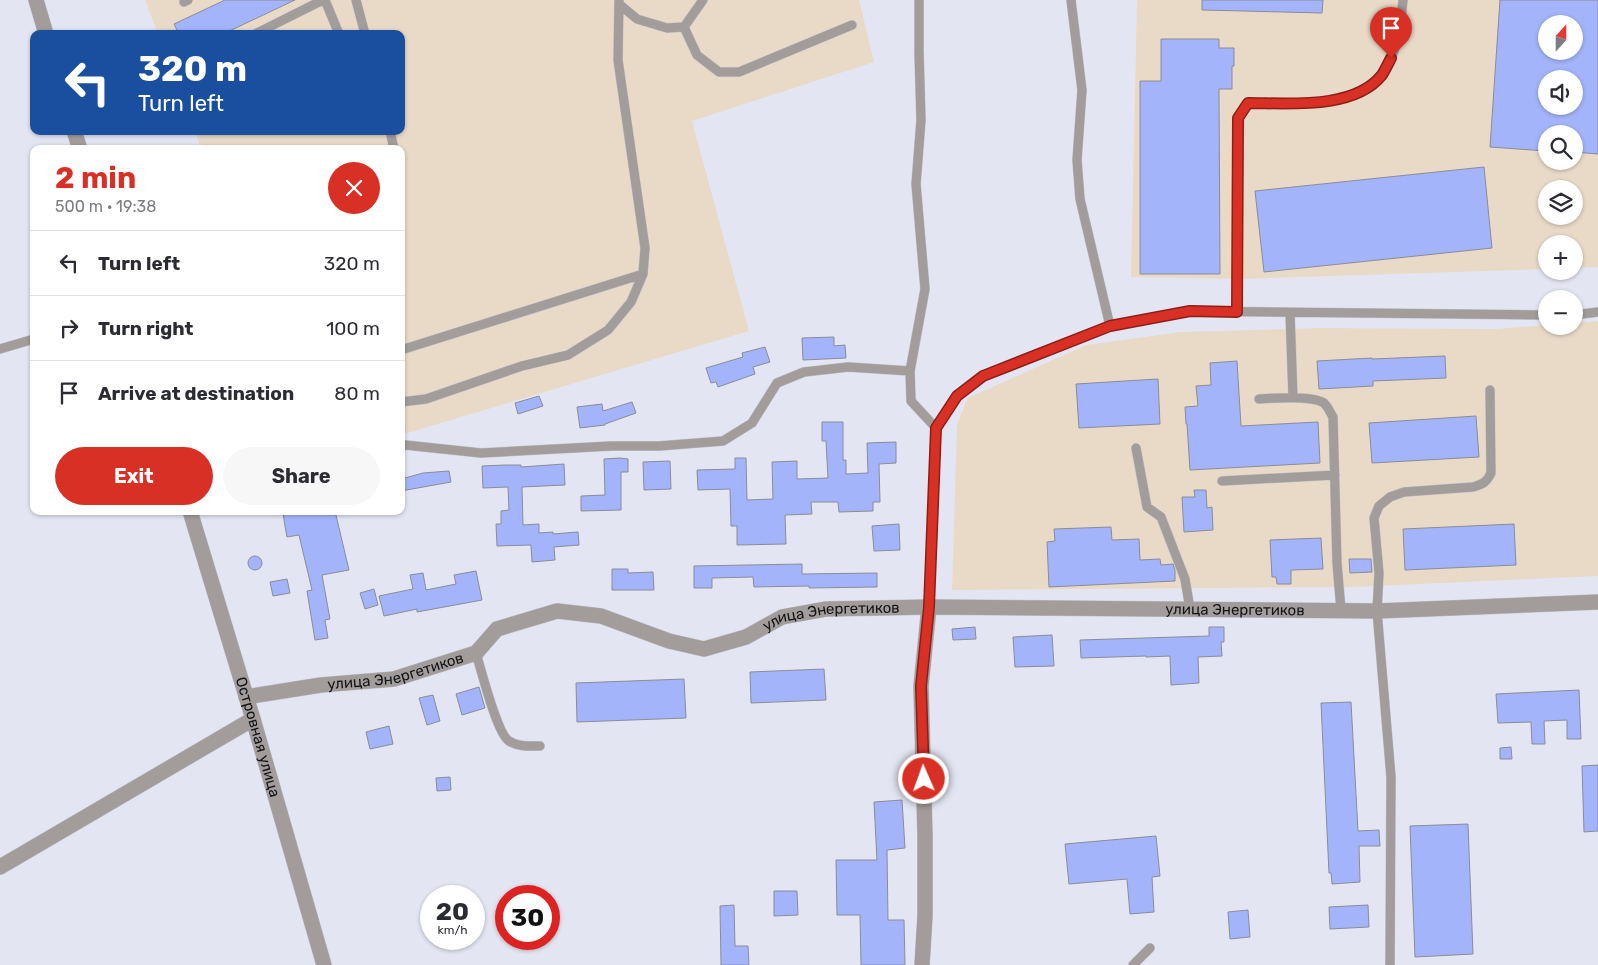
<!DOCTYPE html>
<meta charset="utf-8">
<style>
:root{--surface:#fff;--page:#f7f7f7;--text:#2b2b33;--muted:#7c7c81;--line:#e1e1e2;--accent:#d93025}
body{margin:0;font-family:Rubik,sans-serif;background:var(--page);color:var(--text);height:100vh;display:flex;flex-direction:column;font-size:19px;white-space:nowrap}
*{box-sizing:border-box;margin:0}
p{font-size:16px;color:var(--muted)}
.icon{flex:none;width:28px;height:28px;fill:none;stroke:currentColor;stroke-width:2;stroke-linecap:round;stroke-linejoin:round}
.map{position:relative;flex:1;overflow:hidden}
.side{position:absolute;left:30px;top:145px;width:375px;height:370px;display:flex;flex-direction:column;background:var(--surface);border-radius:10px;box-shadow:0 1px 4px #0004}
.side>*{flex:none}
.banner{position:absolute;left:30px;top:30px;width:375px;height:105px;border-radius:10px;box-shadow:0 1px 4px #0004;background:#1a4fa0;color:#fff;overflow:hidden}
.needle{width:32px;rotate:21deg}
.tools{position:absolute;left:1538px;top:15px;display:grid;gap:10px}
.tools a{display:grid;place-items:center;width:45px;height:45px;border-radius:50%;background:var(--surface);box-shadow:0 1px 4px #0004;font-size:25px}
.speed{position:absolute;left:420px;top:885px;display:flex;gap:10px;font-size:25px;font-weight:700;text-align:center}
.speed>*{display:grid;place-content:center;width:65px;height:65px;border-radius:50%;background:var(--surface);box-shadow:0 1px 4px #0004;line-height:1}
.speed small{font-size:12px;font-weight:400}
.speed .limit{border:8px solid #d22;background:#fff;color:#111}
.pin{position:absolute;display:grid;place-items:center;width:42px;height:42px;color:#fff;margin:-51px -21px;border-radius:50% 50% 50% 0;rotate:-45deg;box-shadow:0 0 5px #0007}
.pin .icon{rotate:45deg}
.me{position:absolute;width:55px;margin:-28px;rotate:358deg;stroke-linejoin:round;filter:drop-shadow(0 0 4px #0008)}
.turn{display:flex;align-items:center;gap:18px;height:105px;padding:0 25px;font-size:22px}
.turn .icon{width:65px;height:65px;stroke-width:2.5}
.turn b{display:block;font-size:35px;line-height:42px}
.round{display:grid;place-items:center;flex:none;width:52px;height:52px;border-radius:26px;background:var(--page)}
.overview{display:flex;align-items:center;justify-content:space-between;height:85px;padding:0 25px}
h1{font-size:30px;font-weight:700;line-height:38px;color:var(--accent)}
.action{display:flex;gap:10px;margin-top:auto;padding:10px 25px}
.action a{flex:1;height:58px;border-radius:30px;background:var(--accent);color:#fff;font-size:20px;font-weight:700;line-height:58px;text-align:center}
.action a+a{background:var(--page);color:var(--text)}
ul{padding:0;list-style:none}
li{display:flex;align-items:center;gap:15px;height:65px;padding:0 25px;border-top:1px solid var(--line)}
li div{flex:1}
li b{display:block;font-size:19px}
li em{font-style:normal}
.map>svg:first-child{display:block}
.industrial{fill:#e9dac8;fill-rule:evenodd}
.building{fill:#a4b4fb;stroke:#8a8c97;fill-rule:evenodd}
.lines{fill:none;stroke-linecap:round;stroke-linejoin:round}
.lane-casing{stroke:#c2c4cf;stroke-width:10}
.street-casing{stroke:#c2c4cf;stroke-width:16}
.lane{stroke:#a29d9a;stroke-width:9}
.street{stroke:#a29d9a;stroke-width:15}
.route-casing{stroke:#8d1f18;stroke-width:12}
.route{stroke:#d93025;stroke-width:9}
.labels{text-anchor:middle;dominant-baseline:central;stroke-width:5;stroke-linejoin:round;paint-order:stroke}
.street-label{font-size:15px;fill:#131418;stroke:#fff}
</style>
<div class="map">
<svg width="1598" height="965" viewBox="0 0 1598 965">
<rect width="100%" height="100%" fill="#e3e6f2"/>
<path class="industrial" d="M145 0H859L874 62 692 121 749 331 401 435V149H201L195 131H401V34H158Z
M1137 0H1598V267L1574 268V244H1546V269L1238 279 1131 277ZM1546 24H1574V51H1546ZM1546 79H1574V106H1546ZM1546 134H1574V161H1546ZM1546 189H1574V216H1546Z
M1598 321V576L1353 587 952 590 957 424 968 398 1086 345 1181 332 1320 328 1496 329 1546 325 1574 326V323Z"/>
<path class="building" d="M225 0H295L223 34H179L174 24Z
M1202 0H1323L1322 13 1202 10Z
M1500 0H1598V154L1574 152V134H1546V151L1490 147ZM1546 24H1574V51H1546ZM1546 79H1574V106H1546Z
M1161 39H1219V48H1234V66H1232V89H1219L1220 274H1140V81H1161Z
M1484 167 1492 248 1264 272 1255 191Z
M834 337V346L845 345 846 358 803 360 802 338Z
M765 347 770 362 753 367 755 374 718 387 716 382 711 383 706 368 743 357 742 353Z
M1445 356 1446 378 1373 381V386L1319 389 1317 361 1372 358V359Z
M1237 361 1241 426 1318 422 1320 463 1190 470 1187 424H1186L1185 407 1198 406 1196 386 1211 385 1210 363Z
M1158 379 1160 424 1079 428 1076 384Z
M539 396 543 406 518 414 515 403Z
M632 402 636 413 605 424V425L580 428 577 407 602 404 603 411Z
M1476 416 1479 457 1372 463 1369 423Z
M822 422H843V460H846V474L868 473 867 443 896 442V463L879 464 880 502H873V511L839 512 838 502H811L812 514 785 515 786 544 737 545V526H731L730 489 698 490 697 470 735 469V458H746L747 500 773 499 772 462 797 461V479L828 478 826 441H822Z
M620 458 628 459V472H621V510L581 511V496L605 495 604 459Z
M670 461 671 489 644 490 643 462Z
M564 464 565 485 522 487 523 525 539 524V533L553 532V534L578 532 579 545 554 547 555 560 532 562 531 545 497 546 496 524H501V511L509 510 508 487 483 488 482 466 505 465H521V467Z
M449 471 451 482 401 491V479L423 473Z
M1194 490H1206L1207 508 1212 507 1213 530 1184 532 1182 497H1195Z
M291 511H335L349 570 322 575 330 619 325 620 328 638 315 640 307 591 312 590 299 535 287 537 285 526 283 513Z
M899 524 900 550 874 551 872 526Z
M1514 524 1516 565 1405 570 1403 529Z
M1111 527 1112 540 1139 539 1140 560 1160 559 1161 565 1173 564 1175 570V581L1049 587 1047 542 1055 541 1054 529Z
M1321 538 1323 569 1291 570V584H1277L1276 577H1272L1270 540Z
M248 563a7 7 0 1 1 14 0a7 7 0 1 1-14 0Z
M1349 559H1371L1372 572 1350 573Z
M802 564V574L877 573V587L809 588V586L754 587 753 577 712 578V588H694V566Z
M612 569H628V573L653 572 654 590H612Z
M476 571 482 600 417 612V609L384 616 379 596 413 589 410 575 423 573 426 590 456 584 454 575Z
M287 579 290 593 273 596 270 582Z
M374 589 378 605 365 609 360 593Z
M975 627 976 639 953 640 952 629Z
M1209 627H1224V642H1221L1222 656 1198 657 1199 683 1171 685 1170 656 1146 657V656L1081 658 1080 640 1209 636Z
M1052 635 1054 666 1015 667 1013 637Z
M824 669 826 700 751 703 750 672Z
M684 679 686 718 577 722 576 683Z
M479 687 485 708 462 715 456 694Z
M1579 690 1581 739H1567V720L1544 721 1545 744H1532L1531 722 1498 723 1496 694Z
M433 695 440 721 427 725 419 698Z
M1351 702 1358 831 1379 830 1380 846H1359L1360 882 1332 884 1331 873H1329L1321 703Z
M389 726 393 744 370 749 366 732Z
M1511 747 1512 759H1500V748Z
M1598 765V831L1584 832 1582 766Z
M450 777 451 790 437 791 436 778Z
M902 800 905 848 887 850 888 920H904L905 965H861L860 915H837L836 860H877L874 802Z
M1468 824 1473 954 1415 957 1410 826Z
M1156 836 1160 876 1152 877 1154 912 1130 914 1127 879 1069 884 1065 844Z
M774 891H797L798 915 774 916Z
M734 905 735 946H748L749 965H721L720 906Z
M1368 905 1369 927 1330 929 1329 907Z
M1248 910 1250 937 1230 939 1228 912Z"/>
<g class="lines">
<defs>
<path id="lane" d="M325 0 339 34
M356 0 365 34
M919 0V52L921 120 916 184 925 289 910 371 911 401 936 428
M1071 0 1082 90 1077 160 1080 199 1110 326
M184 2 188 0
M619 4 637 19 667 28 684 27 697 55 719 72H739L852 25
M684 27 703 0
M255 34 323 0
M390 131 394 149
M1237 312 1239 118 1248 103C1297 103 1364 113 1390 60 1399 42 1401 20 1403 0
M1290 313 1293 398
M1574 315 1598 312
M0 349 34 339
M401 350 643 274
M1259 399C1273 398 1312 395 1324 403 1328 407 1330 412 1333 417L1337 563 1341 610
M401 402 426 399 522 366 568 355 608 330 631 302 643 274 645 248 618 60 619 0
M401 446 405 445 481 453 611 446H659L723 441 752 423 777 383 804 372 848 367 910 371
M1136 448 1147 507 1161 517 1185 579 1190 609
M1222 481 1335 475
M929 607 936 428 957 396 983 377 1110 326 1190 311 1546 315
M476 653C481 669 497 734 509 741 518 747 529 746 540 746
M1133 965 1150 948
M1390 965 1391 777 1377 611 1379 573 1374 518 1379 506 1390 497 1404 492 1473 487C1483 484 1487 482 1491 473L1490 390"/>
<g id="street">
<path d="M36 0 46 34"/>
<path d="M74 131 80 149"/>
<path id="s1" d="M190 511 253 719 324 965"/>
<path id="s2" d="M246 697 321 685 394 679 476 653 497 629 557 611 601 616 669 641 704 649 746 637 782 617 826 609 929 607 1377 611 1598 602"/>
<path d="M0 867 253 719"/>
<path d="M922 965 925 916V835L921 686 929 607"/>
</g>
</defs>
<use href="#lane" class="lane-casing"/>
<use href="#street" class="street-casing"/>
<use href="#lane" class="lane"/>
<use href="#street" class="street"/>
</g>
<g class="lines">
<defs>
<path id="route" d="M924 779 921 686 929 607 936 428 957 396 983 376 1110 326 1190 311 1237 312 1238 118 1248 103C1288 103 1354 110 1382 75 1385 70 1388 64 1391 58"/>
</defs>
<use href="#route" class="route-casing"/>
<use href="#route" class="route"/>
</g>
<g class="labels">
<g class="street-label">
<text stroke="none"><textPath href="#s2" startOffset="1021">улица Энергетиков</textPath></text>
<text stroke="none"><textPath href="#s2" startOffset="616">улица Энергетиков</textPath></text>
<text stroke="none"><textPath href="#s2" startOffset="152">улица Энергетиков</textPath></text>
<text stroke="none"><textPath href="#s1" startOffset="236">Островная улица</textPath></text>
</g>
</g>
</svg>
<div class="tools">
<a><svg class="needle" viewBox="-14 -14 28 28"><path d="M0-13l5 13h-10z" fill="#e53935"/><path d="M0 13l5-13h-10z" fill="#7c7c81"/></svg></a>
<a><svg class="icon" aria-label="sound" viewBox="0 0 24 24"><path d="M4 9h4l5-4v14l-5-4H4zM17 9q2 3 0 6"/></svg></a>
<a><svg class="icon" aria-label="search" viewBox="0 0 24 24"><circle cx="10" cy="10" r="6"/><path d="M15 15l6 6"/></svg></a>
<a><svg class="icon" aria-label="layers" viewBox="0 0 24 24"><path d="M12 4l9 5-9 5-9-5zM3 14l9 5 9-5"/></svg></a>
<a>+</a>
<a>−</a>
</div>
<div class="speed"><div>20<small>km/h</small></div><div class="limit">30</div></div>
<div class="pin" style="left:1391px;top:58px;background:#d93025"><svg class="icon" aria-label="arrive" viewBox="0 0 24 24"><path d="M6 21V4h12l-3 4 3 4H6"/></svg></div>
<svg class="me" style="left:924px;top:779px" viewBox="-20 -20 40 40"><circle r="17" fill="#d93025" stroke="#fff" stroke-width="3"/><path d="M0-11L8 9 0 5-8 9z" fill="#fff"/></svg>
<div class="banner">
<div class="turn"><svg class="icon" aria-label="left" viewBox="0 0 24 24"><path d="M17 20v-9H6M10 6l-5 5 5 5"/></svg><div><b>320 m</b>Turn left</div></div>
</div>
<section class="side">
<div class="overview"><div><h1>2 min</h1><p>500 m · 19:38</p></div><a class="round" style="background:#d93025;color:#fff"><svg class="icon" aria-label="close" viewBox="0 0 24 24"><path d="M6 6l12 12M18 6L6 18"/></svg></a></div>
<ul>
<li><svg class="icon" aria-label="left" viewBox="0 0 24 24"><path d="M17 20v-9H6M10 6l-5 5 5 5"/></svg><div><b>Turn left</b></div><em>320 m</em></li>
<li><svg class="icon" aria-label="right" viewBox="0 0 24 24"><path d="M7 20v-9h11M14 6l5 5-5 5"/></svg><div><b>Turn right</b></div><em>100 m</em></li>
<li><svg class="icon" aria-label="arrive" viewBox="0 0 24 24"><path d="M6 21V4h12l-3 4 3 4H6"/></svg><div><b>Arrive at destination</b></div><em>80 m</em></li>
</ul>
<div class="action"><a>Exit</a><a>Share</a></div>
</section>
</div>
